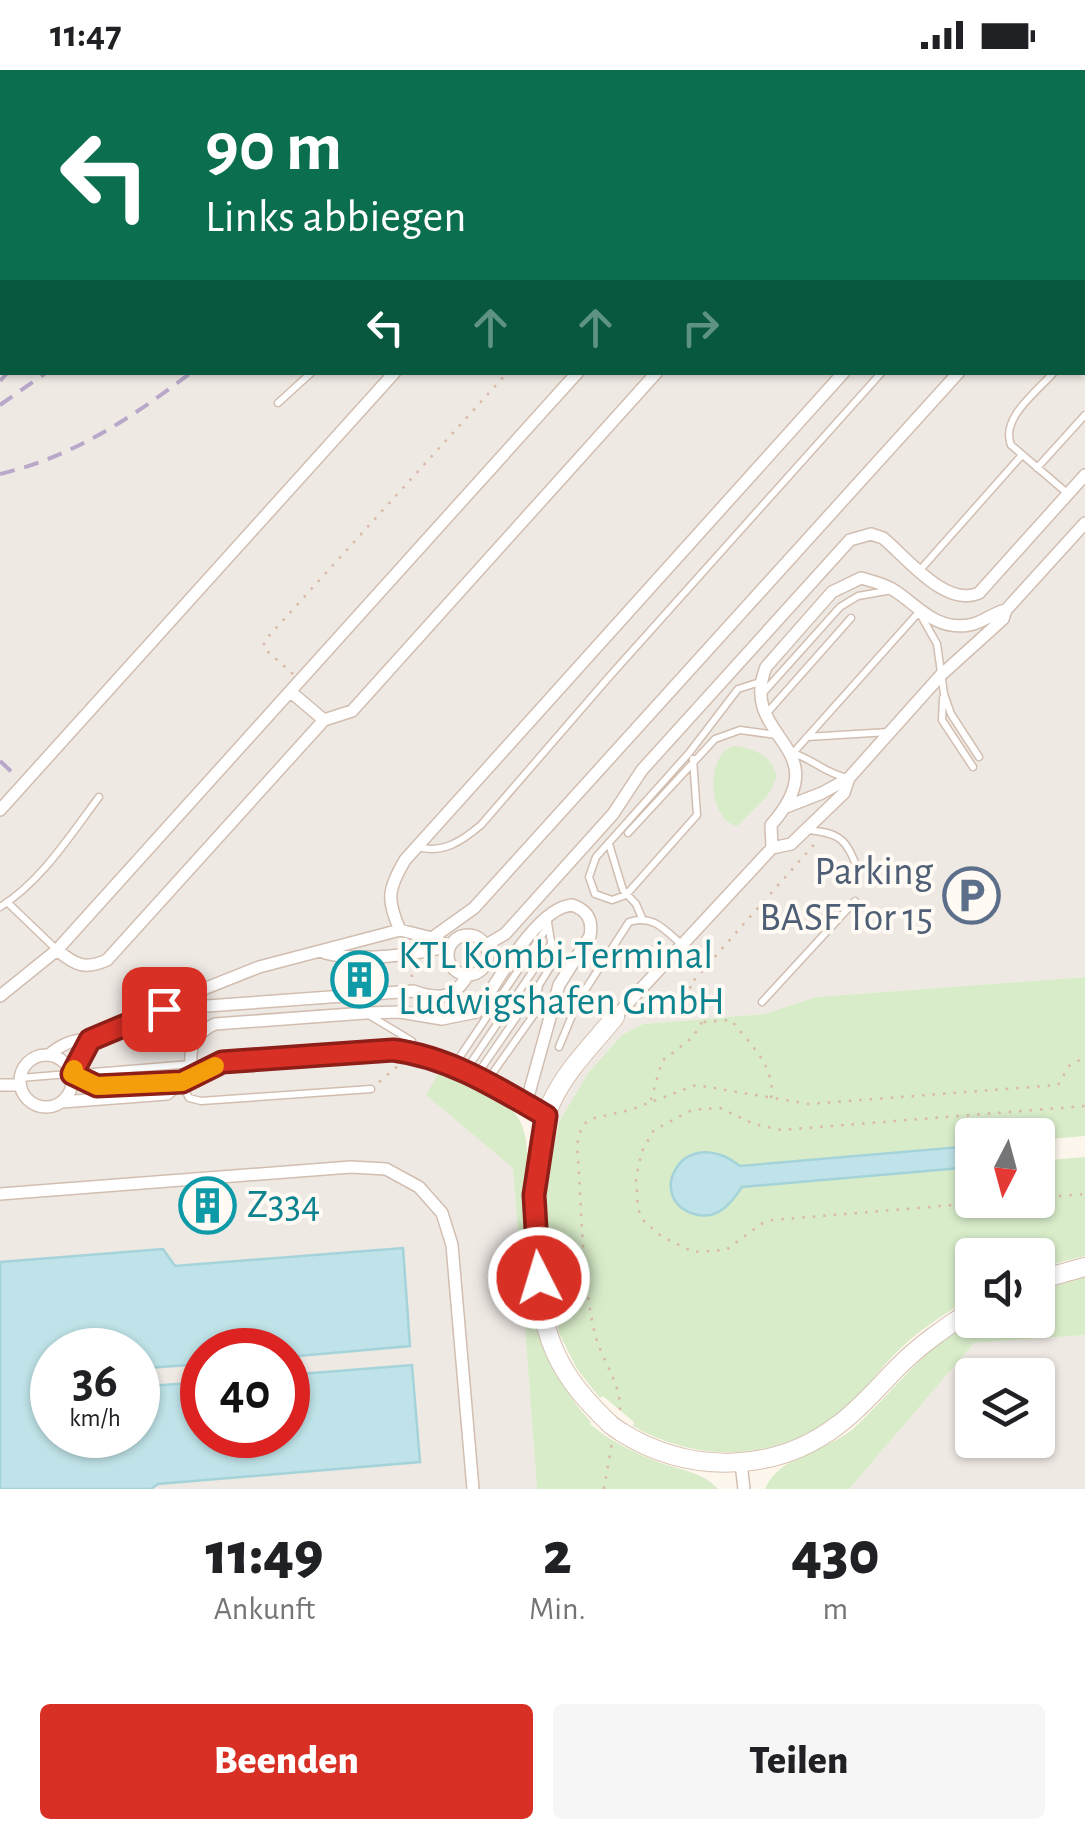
<!DOCTYPE html>
<html lang="de">
<style>
:root{--surface:#fff;--page:#f6f6f6;--text:#202124;--muted:#757577;--accent:#d93025}
body{margin:0;font-family:"Alegreya Sans",sans-serif;background:var(--page);color:var(--text);height:100vh;display:flex;flex-direction:column;font-size:38px;white-space:nowrap}
*{box-sizing:border-box;margin:0}
p{font-size:32px;color:var(--muted)}
.icon{flex:none;width:55px;height:55px;fill:none;stroke:currentColor;stroke-width:2;stroke-linecap:round;stroke-linejoin:round}
.map{position:relative;height:1419px;overflow:hidden}
.drawer{display:flex;flex-direction:column;background:var(--surface);flex:1}
.drawer>*{flex:none}
.banner{position:absolute;left:0px;top:0px;width:1085px;height:305px;box-shadow:0 2px 8px #0004;background:#0b6e4f;color:#fff;overflow:hidden}
.needle{width:65px;rotate:186deg}
.controls{position:absolute;left:955px;top:1048px;display:grid;gap:20px}
.controls a{display:grid;place-items:center;width:100px;height:100px;border-radius:10px;background:var(--surface);box-shadow:0 2px 8px #0004;font-size:50px}
.speed{position:absolute;left:30px;top:1258px;display:flex;gap:20px;font-size:50px;font-weight:700;text-align:center}
.speed>*{display:grid;place-content:center;width:130px;height:130px;border-radius:50%;background:var(--surface);box-shadow:0 2px 8px #0004;line-height:1}
.speed small{font-size:25px;font-weight:400}
.speed .limit{border:15px solid #d22;background:#fff;color:#111}
.pin{position:absolute;display:grid;place-items:center;width:85px;height:85px;color:#fff;margin:-42px;border-radius:20px;box-shadow:0 5px 15px #0006}
.me{position:absolute;width:110px;margin:-55px;rotate:355deg;stroke-linejoin:round;filter:drop-shadow(0 0 8px #0008)}
.turn{display:flex;align-items:center;gap:35px;height:210px;padding:0 40px;font-size:45px}
.turn .icon{width:130px;height:130px;stroke-width:2.5}
.turn b{display:block;font-size:70px;line-height:85px}
.lanes{display:flex;align-items:center;height:95px;padding:0 40px;background:#0003;justify-content:center;gap:50px;direction:ltr}
.lanes .off{opacity:.35}
.eta{display:flex;justify-content:space-evenly;align-items:center;height:170px;text-align:center}
.eta b{font-size:60px;font-weight:800;line-height:70px}
.action{display:flex;gap:20px;margin-top:auto;padding:20px 40px}
.action a{flex:1;height:115px;border-radius:10px;background:var(--accent);color:#fff;font-size:40px;font-weight:800;line-height:115px;text-align:center}
.action a+a{background:var(--page);color:var(--text)}
.status{display:flex;justify-content:space-between;align-items:center;height:70px;padding:0 50px;background:var(--surface);direction:ltr}
.status svg{height:28px;fill:currentColor}
.map>svg:first-child{display:block}
.industrial{fill:#efe9e4;fill-rule:evenodd}
.green{fill:#d8ecc9}
.water{fill:#bfe3e8;stroke:#a5d3da;stroke-width:2.5;fill-rule:evenodd}
.lines{fill:none;stroke-linecap:round;stroke-linejoin:round}
.lane-casing{stroke:#d1beb0;stroke-width:9}
.street-casing{stroke:#d1beb0;stroke-width:14}
.secondary-casing{stroke:#d6c0b0;stroke-width:20}
.path{stroke:#d9b8a5;stroke-width:2.5;stroke-dasharray:2.5 8;stroke-linecap:butt}
.lane{stroke:#fff;stroke-width:6}
.street{stroke:#fff;stroke-width:11}
.secondary{stroke:#fff;stroke-width:18}
.rail{stroke:#b9a8c9;stroke-width:4;stroke-dasharray:15 10;stroke-linecap:butt}
.secondary-bridge-casing{stroke:#d6c0b0;stroke-width:20;stroke-linecap:butt}
.secondary-bridge{stroke:#fff;stroke-width:18}
.route-casing{stroke:#8d1f18;stroke-width:25}
.route{stroke:#d93025;stroke-width:18}
.slow{stroke:#f59e0b;stroke-width:18}
.labels{text-anchor:middle;dominant-baseline:central;stroke-width:8;stroke-linejoin:round;paint-order:stroke}
.service-label{font-size:40px;fill:#4e5e75;stroke:#fffaf3;text-anchor:end}
.culture-label{font-size:40px;fill:#0d838f;stroke:#fffaf3;text-anchor:start}
</style>
<div class="status"><b>11:47</b><svg viewBox="0 0 49 12"><path d="M0 12V9h3v3zM5 12V6h3v6zM10 12V3h3v9zM15 12V0h3v12zM26 1h20v11H26zM47 4h2v5h-2z"/></svg></div>
<div class="map">
<svg width="1085" height="1419" viewBox="0 0 1085 1419">
<rect width="100%" height="100%" fill="#fdf6ec"/>
<path class="industrial" d="M0 0H1085V907L816 927 764 944 643 954 622 965 589 1002 554 1063 482 1021 427 1025 513 1098 537 1419H0ZM2 2H1082V302H2ZM52 1280H138V1365H52ZM202 1280H288V1365H202Z
M1085 1265V1419H849L974 1273ZM972 1305H1038V1370H972Z"/>
<path class="green" d="M735 676C756 679 772 686 777 707L768 725 737 756C706 749 706 680 735 676Z
M1085 907V1066L1038 1070V1065H972V1076L739 1096C716 1077 691 1076 673 1102L733 1130 741 1117 972 1097V1130H1038V1091L1085 1087V1186L1038 1198V1185H972V1228C948 1241 924 1257 903 1276 883 1294 867 1319 846 1337 784 1391 703 1396 633 1356L634 1352 603 1326 600 1328 577 1299 559 1263 550 1211 546 1116 559 1052 589 1002 622 965 643 954 764 944 816 927Z
M438 1004C462 1013 495 1021 513 1041 537 1067 523 1114 524 1146 528 1228 534 1289 591 1352L590 1354C611 1372 635 1383 661 1393 681 1400 703 1402 718 1419H537L513 1098 426 1025Z
M1085 1207V1265L974 1273 849 1419H765C779 1385 827 1381 853 1359 884 1332 939 1261 975 1250 993 1245 1019 1250 1038 1250V1221Z"/>
<path class="water" d="M972 1076V1097L742 1117C731 1133 719 1149 698 1145 642 1133 681 1050 740 1096Z
M403 1178 410 1276 288 1287V1280H202V1294L147 1298 141 1306 144 1314 150 1316 202 1312V1365H288V1305L412 1295 420 1392 158 1414 151 1419H0V1192L163 1179 175 1196ZM52 1280H138V1365H52Z"/>
<g class="lines">
<defs>
<path id="lane" d="M459 2 465 0
M1082 82 1085 79
M1082 271 1085 269
M1054 302C1038 321 1000 348 1011 375L1067 423
M278 333 312 302
M1037 398 1085 345
M920 500 1022 385
M762 624 840 537 858 526 892 520
M943 628 942 650 973 697
M766 644 851 548
M807 667 889 662
M693 689 697 745 626 825 612 830 595 824 589 807 596 787 689 683 738 619 760 612
M847 708C823 702 814 690 793 683L919 542 937 574 944 624 951 644 979 687
M807 760C841 763 846 769 858 800
M628 763 715 669 740 660 776 665
M609 774 623 820 636 834 642 848
M418 777C443 784 462 771 481 755L609 607 882 302
M7 832 57 880
M0 837C41 812 71 764 99 727
M762 932 855 831
M367 944 412 971 413 982
M151 974 179 973 192 976
M559 977 578 931 629 852C653 844 665 860 682 875
M453 997 548 856
M466 1000 551 874
M476 1006 538 916
M20 1008 191 994
M487 1011 535 943 539 915 554 891 547 846
M182 1014 189 1028 201 1031 371 1019"/>
<path id="street" d="M57 2 58 0
M196 2 198 0
M668 2 671 0
M848 2 850 0
M927 2 929 0
M1082 38 1085 36
M0 92 2 88
M0 146 2 144
M1082 165 1085 162
M292 623 324 650
M786 737 822 723 849 708 941 605 1003 549 1006 540
M0 740 395 302
M772 778 771 755C841 675 737 670 766 597L832 522 861 508C871 511 882 513 892 519 916 533 934 561 969 555 983 553 992 543 1006 540L1085 453
M448 885a20 20 0 1 1 40 0a20 20 0 1 1-40 0Z
M432 868 474 838 959 302
M486 875 505 864 613 744 642 700 850 470 871 464 883 468C907 488 946 538 979 523L1085 405
M449 876 432 868 400 860C386 829 388 819 405 790L844 302
M57 880C75 895 85 900 107 890L324 650 352 641 657 302
M325 883C359 892 415 885 449 876
M0 926 57 880 578 302
M165 939 413 921C439 930 454 929 468 905
M615 947 772 778 791 774 844 723 849 708
M90 970 72 1004 97 1016 181 1012
M20 1011a26 26 0 1 1 52 0a26 26 0 1 1-52 0Z
M49 985C60 975 75 968 90 970L165 939 171 932 259 897 400 860
M194 1005C186 982 193 964 215 954L365 943 400 942 442 949 477 942C497 913 536 838 572 835 587 840 593 850 590 866L559 915 526 1034
M0 1015H20
M62 1032 167 1024 181 1012 223 992 393 980C449 987 498 1018 546 1046
M0 1124 351 1097 386 1099 419 1117 442 1143 452 1175 473 1419
M741 1393 744 1419"/>
<path id="secondary" d="M1038 1210 1085 1197
M611 1355C588 1333 568 1311 555 1282 529 1224 525 1091 551 1033 566 1000 593 974 615 947
M621 1362C688 1404 774 1404 838 1355 860 1339 879 1316 899 1296 921 1274 946 1257 972 1240"/>
</defs>
<use href="#lane" class="lane-casing"/>
<use href="#street" class="street-casing"/>
<use href="#secondary" class="secondary-casing"/>
<path class="path" d="M779 2 781 0
M293 604 266 580 263 576 267 568 508 302
M411 894 412 911
M379 1012 400 994
M771 1028C776 996 749 973 731 950L702 952 700 926 689 916 818 770
M651 1030 662 991 693 967 702 952
M1038 1128 1085 1124
M1014 1130 773 1150 761 1154 726 1180 693 1182 661 1166 644 1151 638 1139 636 1108 642 1081 654 1060 692 1040 720 1038 754 1054 781 1060 1085 1036
M620 1340C621 1312 600 1288 594 1260 581 1200 582 1135 577 1074L582 1056 590 1049 630 1040 696 1015 809 1034 1058 1015 1069 996 1085 987
M604 1419 612 1372"/>
<use href="#lane" class="lane"/>
<use href="#street" class="street"/>
<use href="#secondary" class="secondary"/>
<path class="rail" d="M27 2 29 0
M386 2 391 0
M541 2 544 0
M592 2 596 0
M0 43 2 39
M0 311 8 302
M0 335 47 302
M0 404C75 386 131 348 192 302
M0 691 15 705"/>
<defs>
<path id="secondary-bridge" d="M611 1355 621 1362"/>
</defs>
<use href="#secondary-bridge" class="secondary-bridge-casing"/>
<use href="#secondary-bridge" class="secondary-bridge"/>
</g>
<g class="lines">
<defs>
<path id="route" d="M164 939 90 970 72 1004 97 1016 182 1012 222 992 393 980C449 987 498 1018 546 1046L534 1125 539 1208"/>
</defs>
<use href="#route" class="route-casing"/>
<use href="#route" class="route"/>
<path class="slow" d="M74 999 72 1004 97 1016 182 1012 215 996"/>
</g>
<defs>
<symbol id="parking-ring" viewBox="-11 -11 22 22"><circle r="9.5" fill="#fffaf3" stroke="#5c6f8a" stroke-width="1.5"/><path d="M-3.5-5.5H1a3.5 3.5 0 0 1 0 7H-1V5.5H-3.5ZM-1-3.4V-.6H.8a1.4 1.4 0 0 0 0-2.8Z" fill="#5c6f8a"/></symbol>
<symbol id="building-ring" viewBox="-11 -11 22 22"><circle r="9.5" fill="#fffaf3" stroke="#0f9aa8" stroke-width="1.5"/><path d="M-4-6H4V6H1V3H-1V6H-4ZM-2.5-4.3h1.7v1.8h-1.7ZM.8-4.3h1.7v1.8H.8ZM-2.5-1h1.7V.8h-1.7ZM.8-1h1.7V.8H.8Z" fill="#0f9aa8"/></symbol>
</defs>
<g fill-rule="evenodd">
<use href="#parking-ring" x="940" y="794" width="63" height="63"/>
<use href="#building-ring" x="328" y="878" width="63" height="63"/>
<use href="#building-ring" x="176" y="1104" width="63" height="63"/>
</g>
<g class="labels">
<g class="service-label">
<text x="933" y="802">Parking<tspan x="933" dy="46">BASF Tor 15</tspan></text>
</g>
<g class="culture-label">
<text x="398" y="886">KTL Kombi-Terminal<tspan x="398" dy="46">Ludwigshafen GmbH</tspan></text>
<text x="247" y="1135">Z334</text>
</g>
</g>
</svg>
<div class="controls">
<a><svg class="needle" viewBox="-14 -14 28 28"><path d="M0-13l5 13h-10z" fill="#e53935"/><path d="M0 13l5-13h-10z" fill="#757577"/></svg></a>
<a><svg class="icon" aria-label="sound" viewBox="0 0 24 24"><path d="M4 9h4l5-4v14l-5-4H4zM17 9q2 3 0 6"/></svg></a>
<a><svg class="icon" aria-label="layers" viewBox="0 0 24 24"><path d="M12 4l9 5-9 5-9-5zM3 14l9 5 9-5"/></svg></a>
</div>
<div class="speed"><div>36<small>km/h</small></div><div class="limit">40</div></div>
<div class="pin" style="left:164px;top:939px;background:#d93025"><svg class="icon" aria-label="arrive" viewBox="0 0 24 24"><path d="M6 21V4h12l-3 4 3 4H6"/></svg></div>
<svg class="me" style="left:539px;top:1208px" viewBox="-20 -20 40 40"><circle r="17" fill="#d93025" stroke="#fff" stroke-width="3"/><path d="M0-11L8 9 0 5-8 9z" fill="#fff"/></svg>
<div class="banner">
<div class="turn"><svg class="icon" aria-label="left" viewBox="0 0 24 24"><path d="M17 20v-9H6M10 6l-5 5 5 5"/></svg><div><b>90 m</b>Links abbiegen</div></div>
<div class="lanes"><svg class="icon" aria-label="left" viewBox="0 0 24 24"><path d="M17 20v-9H6M10 6l-5 5 5 5"/></svg><svg class="icon off" aria-label="ahead" viewBox="0 0 24 24"><path d="M12 20V5M6 11l6-6 6 6"/></svg><svg class="icon off" aria-label="ahead" viewBox="0 0 24 24"><path d="M12 20V5M6 11l6-6 6 6"/></svg><svg class="icon off" aria-label="right" viewBox="0 0 24 24"><path d="M7 20v-9h11M14 6l5 5-5 5"/></svg></div>
</div>
</div>
<section class="drawer">
<div class="eta">
<div><b>11:49</b><p>Ankunft</p></div>
<div><b>2</b><p>Min.</p></div>
<div><b>430</b><p>m</p></div>
</div>
<div class="action"><a>Beenden</a><a>Teilen</a></div>
</section>
